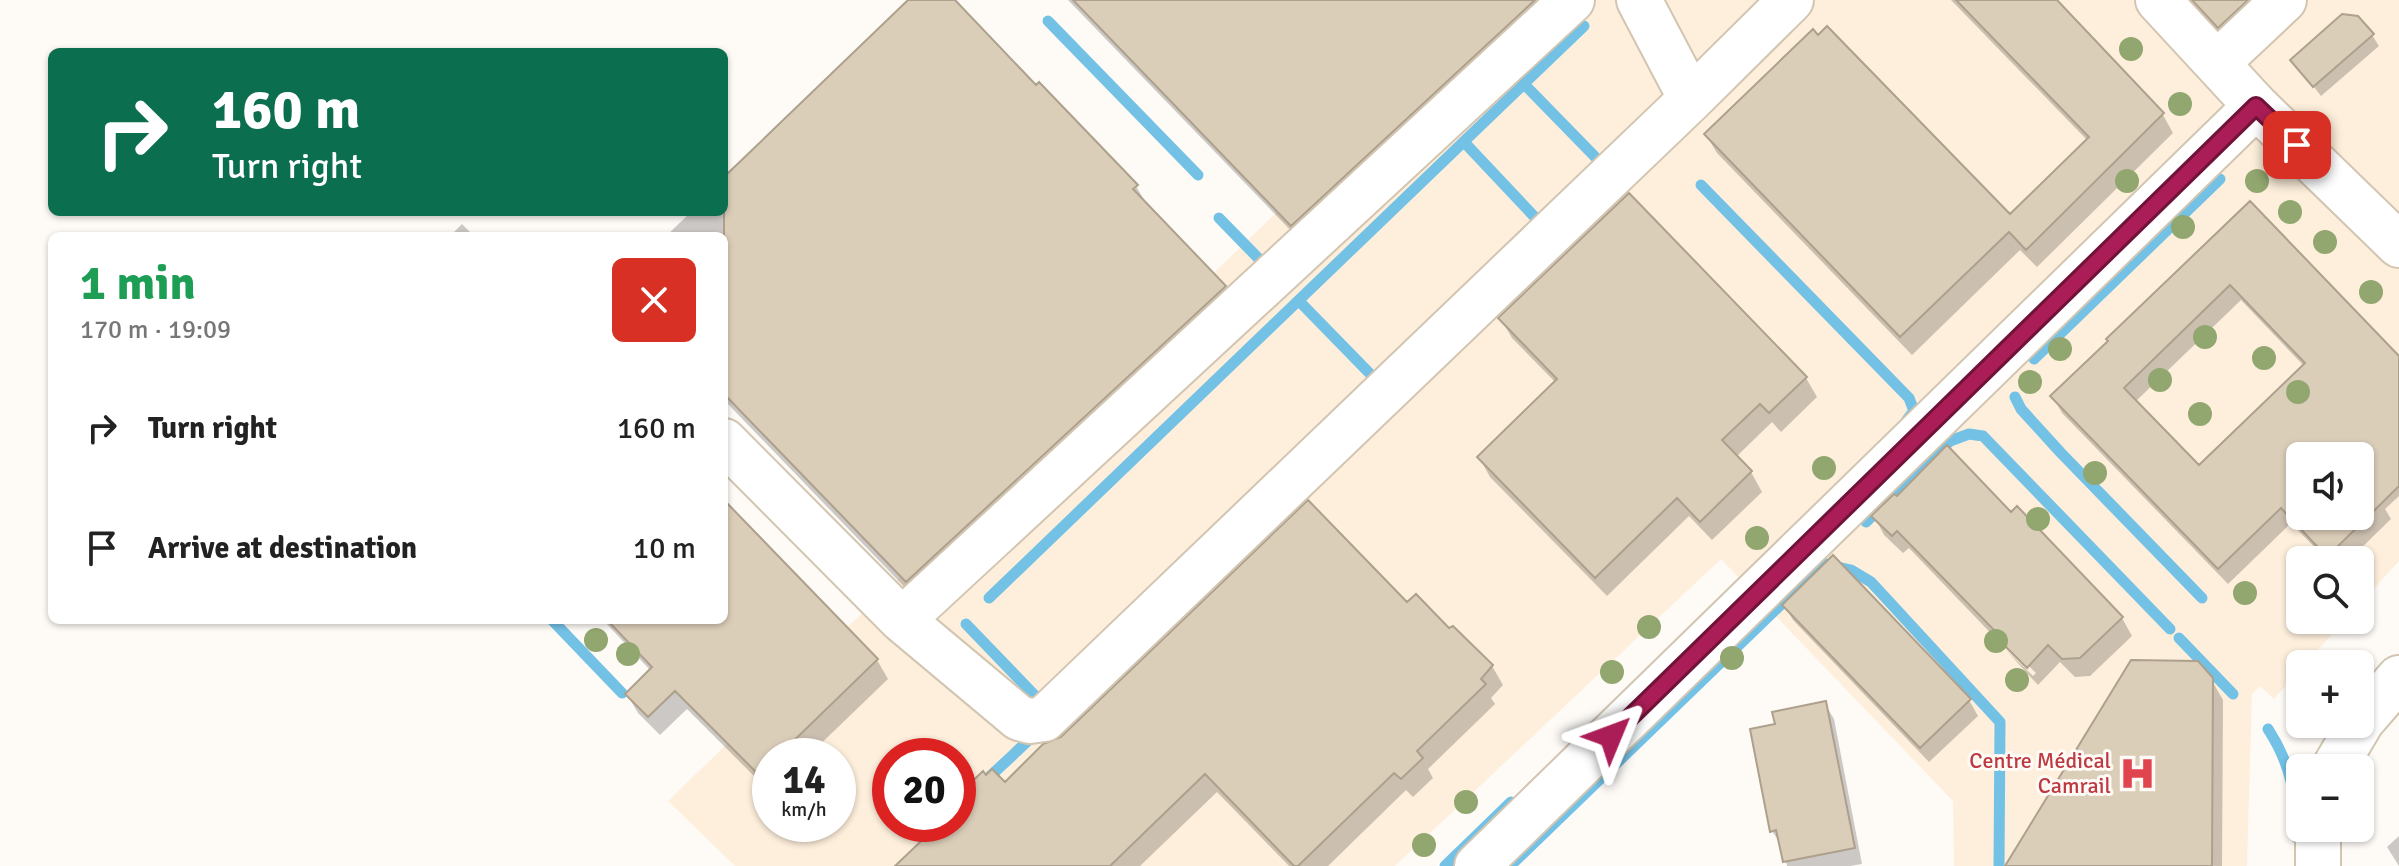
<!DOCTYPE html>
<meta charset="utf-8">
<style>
:root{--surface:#fff;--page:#f2f2f2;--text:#222;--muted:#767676}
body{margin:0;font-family:Signika,sans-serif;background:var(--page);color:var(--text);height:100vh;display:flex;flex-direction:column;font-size:30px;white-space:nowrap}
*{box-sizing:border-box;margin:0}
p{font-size:26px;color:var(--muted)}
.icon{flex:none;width:44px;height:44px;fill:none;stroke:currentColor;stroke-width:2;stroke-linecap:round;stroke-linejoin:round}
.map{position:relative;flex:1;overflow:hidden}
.drawer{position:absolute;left:48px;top:232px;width:680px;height:392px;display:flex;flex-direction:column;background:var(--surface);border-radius:12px;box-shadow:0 2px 6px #0004}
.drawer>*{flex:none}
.top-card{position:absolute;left:48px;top:48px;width:680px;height:168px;border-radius:12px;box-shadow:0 2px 6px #0004;background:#0b6e4f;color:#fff;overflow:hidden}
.fabs{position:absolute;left:2286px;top:442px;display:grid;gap:16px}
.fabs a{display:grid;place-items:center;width:88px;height:88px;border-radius:12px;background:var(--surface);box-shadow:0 2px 6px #0004;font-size:40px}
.speed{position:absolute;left:752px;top:738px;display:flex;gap:16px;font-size:40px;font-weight:700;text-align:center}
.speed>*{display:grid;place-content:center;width:104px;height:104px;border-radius:50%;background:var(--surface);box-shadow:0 2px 6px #0004;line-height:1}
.speed small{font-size:20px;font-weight:400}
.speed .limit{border:12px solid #d22;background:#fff;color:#111}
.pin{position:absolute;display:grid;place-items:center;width:68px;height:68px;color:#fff;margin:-34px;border-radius:16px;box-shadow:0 4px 12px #0006}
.me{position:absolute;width:88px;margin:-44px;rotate:46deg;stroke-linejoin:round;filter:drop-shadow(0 0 6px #0008)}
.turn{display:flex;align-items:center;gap:28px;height:168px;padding:0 32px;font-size:36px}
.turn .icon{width:104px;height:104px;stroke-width:2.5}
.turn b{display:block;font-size:56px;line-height:68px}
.round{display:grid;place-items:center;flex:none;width:84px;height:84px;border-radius:12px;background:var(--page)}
.headline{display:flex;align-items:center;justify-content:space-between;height:136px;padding:0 32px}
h1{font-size:48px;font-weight:700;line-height:60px;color:#1e9e55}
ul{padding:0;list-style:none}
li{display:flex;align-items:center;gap:24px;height:120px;padding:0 32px}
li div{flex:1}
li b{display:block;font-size:30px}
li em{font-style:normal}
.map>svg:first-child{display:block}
.industrial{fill:#feefdc;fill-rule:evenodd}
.shadow{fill:#0003;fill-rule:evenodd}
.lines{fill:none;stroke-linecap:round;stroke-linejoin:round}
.stream{stroke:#73c1e5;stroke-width:11}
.building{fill:#dbceb9;stroke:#ada08c;stroke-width:2;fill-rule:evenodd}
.minor-casing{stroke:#d2c5b1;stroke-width:48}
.minor{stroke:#fff;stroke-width:44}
.tree{fill:#92a66f}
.route-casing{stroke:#6f1339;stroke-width:20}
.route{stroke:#ab1d57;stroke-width:14}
.labels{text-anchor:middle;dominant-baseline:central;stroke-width:6;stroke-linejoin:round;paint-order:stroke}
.health-label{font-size:22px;fill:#be3a42;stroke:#fefbf7;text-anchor:end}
</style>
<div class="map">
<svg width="2399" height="866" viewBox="0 0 2399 866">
<rect width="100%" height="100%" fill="#fefbf7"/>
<path class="industrial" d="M1496 0H2399V561L2360 604V560H2300V620H2345L2305 664H2300V670L2274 699 2260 686 2252 694 2247 866H1954L1953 801 1721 559 1395 866H735L668 801ZM2300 456H2360V516H2300ZM770 756H838V824H770ZM890 756H958V824H890Z"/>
<path class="shadow" d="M911 0H953L1036 88 1136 186 1147 205 1225 287 1236 307 918 601 724 400V236H666L691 212H724V180Z
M1068 0H1555L1303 243Z
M1951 0H2054L2163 115 2173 133 2037 267 2020 250 1912 355 1717 153 1706 135 2010 217 2088 141Z
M2186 0H2280L2230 46Z
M2372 35 2379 46 2321 96 2293 60Z
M2250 204 2397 357 2399 356V496L2385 509 2391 519 2349 560H2327L2291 523 2228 584 2062 413 2053 397ZM2241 300 2304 366 2199 468 2135 402ZM2300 456H2360V516H2300Z
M462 224 474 236H450Z
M1501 319 1806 378 1817 397 1781 432 1772 422 1736 457 1751 472 1762 492 1712 540 1689 516 1607 596 1490 477 1479 457 1556 383 1512 338Z
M724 502 877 660 888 679 808 756H770V792L687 709 660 735 638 713 627 694 651 671 603 620H724Z
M2017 509 2122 618 2132 636 2090 676 2075 677 2060 662 2038 685 2006 650 2033 676 2036 673 2005 643V648L1909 548 1903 553 1884 535 1874 516 2011 515Z
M1407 605 1449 630 1492 666 1503 685 1491 698 1495 704 1428 769 1433 778 1413 797 1406 790 1328 866H1289L1217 792 1140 866H898L931 835 927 828 931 824H958V798L1005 785Z
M1784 605 1969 700 1978 716 1929 762 1793 620Z
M2211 679 2223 700 2222 866H2007Z
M1825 704 1834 719 1862 864 1850 866H1787L1782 846 1772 831 1777 726Z
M2399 836V866L2387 847Z"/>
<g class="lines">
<path class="stream" d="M1048 21 1198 175
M1524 84 1605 167
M1464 142 1545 228
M1701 185 1909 398 1914 411 1907 420
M1219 218 1262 262
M1299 301 1380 384
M2034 359 2220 179
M2015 397 2021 409 2061 453 2202 598
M1866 522 1950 441 1969 434 1983 436 2170 629
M1833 566 1851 570 1871 582 2000 722 1999 866
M989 598 1584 26
M552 620 622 693
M966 624 1044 705
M2179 638 2233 694
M2268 729C2291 764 2297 798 2297 838
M1016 752 1037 732
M985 781 1014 754
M1445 866 1511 802
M1510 866 1824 563"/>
</g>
<path class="building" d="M908 0H955L1036 85 1039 82 1138 185 1133 189 1226 286 906 582 724 394V177Z
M1073 0H1535L1291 226Z
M1956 0H2057L2164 113 2026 250 2009 232 1900 337 1704 134 1813 29 1818 35 1827 26 2010 214 2089 137Z
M2192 0H2248L2218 28Z
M2342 14 2358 16 2374 34 2313 87 2290 60Z
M1629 193 1807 377 1769 413 1760 404 1722 440 1752 471 1700 522 1677 498 1595 578 1477 457 1557 379 1498 318Z
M2250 201 2399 356V486L2327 557 2281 508 2218 569 2050 396 2108 341 2106 339ZM2230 285 2305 363 2199 465 2124 388ZM2300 456H2360V516H2300Z
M1947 445 2011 512 2017 506 2123 617 2080 658 2062 659 2048 645 2027 668 1997 638 1999 635 1897 531 1892 536 1871 516 1894 494 1897 496Z
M724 500 878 659 778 756H770V764L759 775 675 691 648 717 625 694 652 667 607 620H724Z
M1308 500 1407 602 1416 594 1449 628 1453 626 1493 665 1481 679 1486 684 1417 751 1423 758 1401 779 1394 773 1298 866H1294L1205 774 1110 866H895L939 824H958V795L983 771 986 775 992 769 1005 782 1043 744 1061 737Z
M1833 555 1971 699 1920 748 1782 605Z
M2131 660 2198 661 2213 678 2212 866H2005Z
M1826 701 1855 848 1783 862 1776 830 1770 832 1750 729 1775 724 1772 712Z"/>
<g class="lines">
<defs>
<path id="minor" d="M1639 0 1691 99
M2158 0 2256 106 2399 245
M2217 63 2284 0
M724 441 902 620 1572 0
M902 620 1019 718 1030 721 1044 719 1691 99 1791 0
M2360 723 2399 678
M2334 768 2360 724
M1477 866 2256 106
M2318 866V828"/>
</defs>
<use href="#minor" class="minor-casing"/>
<use href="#minor" class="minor"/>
</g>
<g class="tree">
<circle cx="2131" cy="49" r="12"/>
<circle cx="2180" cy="104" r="12"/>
<circle cx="2127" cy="181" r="12"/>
<circle cx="2257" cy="181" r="12"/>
<circle cx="2290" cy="212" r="12"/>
<circle cx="2183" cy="227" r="12"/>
<circle cx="2325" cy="242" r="12"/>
<circle cx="2371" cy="292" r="12"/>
<circle cx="2205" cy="337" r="12"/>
<circle cx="2060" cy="349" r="12"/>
<circle cx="2264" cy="358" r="12"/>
<circle cx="2160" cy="380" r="12"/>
<circle cx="2030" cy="382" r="12"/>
<circle cx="2298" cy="392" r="12"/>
<circle cx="2200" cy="414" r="12"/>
<circle cx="1824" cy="468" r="12"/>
<circle cx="2095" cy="473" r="12"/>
<circle cx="2038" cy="519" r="12"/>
<circle cx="1757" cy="538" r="12"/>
<circle cx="2245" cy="593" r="12"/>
<circle cx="1649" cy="627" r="12"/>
<circle cx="596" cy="640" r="12"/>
<circle cx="1996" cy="641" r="12"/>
<circle cx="628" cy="654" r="12"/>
<circle cx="1732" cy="658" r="12"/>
<circle cx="1612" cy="672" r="12"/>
<circle cx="2017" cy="680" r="12"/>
<circle cx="1466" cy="802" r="12"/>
<circle cx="1424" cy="845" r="12"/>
</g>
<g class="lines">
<defs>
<path id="route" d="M1611 736 2256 106 2297 145"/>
</defs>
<use href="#route" class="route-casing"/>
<use href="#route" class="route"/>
</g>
<defs>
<symbol id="hospital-bare" viewBox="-9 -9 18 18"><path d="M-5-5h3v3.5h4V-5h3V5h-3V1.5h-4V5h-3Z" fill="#e0444e" stroke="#fefbf7" stroke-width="2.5" paint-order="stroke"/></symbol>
</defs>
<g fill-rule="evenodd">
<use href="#hospital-bare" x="2112" y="748" width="51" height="51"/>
</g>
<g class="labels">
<g class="health-label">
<text x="2111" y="760">Centre Médical<tspan x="2111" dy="25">Camrail</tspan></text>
</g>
</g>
</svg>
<div class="fabs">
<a><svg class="icon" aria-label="sound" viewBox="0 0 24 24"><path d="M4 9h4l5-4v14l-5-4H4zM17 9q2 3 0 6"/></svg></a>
<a><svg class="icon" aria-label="search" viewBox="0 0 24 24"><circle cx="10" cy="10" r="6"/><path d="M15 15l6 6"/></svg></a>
<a>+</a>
<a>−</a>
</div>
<div class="speed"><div>14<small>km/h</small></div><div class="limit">20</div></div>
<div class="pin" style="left:2297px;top:145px;background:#d93025"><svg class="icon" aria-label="arrive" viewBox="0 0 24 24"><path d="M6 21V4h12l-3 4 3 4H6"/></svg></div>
<svg class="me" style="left:1611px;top:736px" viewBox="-20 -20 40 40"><path d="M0-17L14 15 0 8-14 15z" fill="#ab1d57" stroke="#fff" stroke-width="4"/></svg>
<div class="top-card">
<div class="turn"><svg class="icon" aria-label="right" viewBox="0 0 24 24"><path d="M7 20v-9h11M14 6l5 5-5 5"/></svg><div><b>160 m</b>Turn right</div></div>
</div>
<section class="drawer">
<div class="headline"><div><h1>1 min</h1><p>170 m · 19:09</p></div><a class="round" style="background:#d93025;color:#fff"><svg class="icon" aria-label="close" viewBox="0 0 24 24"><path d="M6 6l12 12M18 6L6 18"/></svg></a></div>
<ul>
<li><svg class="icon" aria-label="right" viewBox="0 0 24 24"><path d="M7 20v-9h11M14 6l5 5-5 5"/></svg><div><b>Turn right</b></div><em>160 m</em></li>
<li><svg class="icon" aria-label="arrive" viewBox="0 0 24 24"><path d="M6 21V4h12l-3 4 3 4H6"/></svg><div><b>Arrive at destination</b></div><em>10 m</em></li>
</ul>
</section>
</div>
